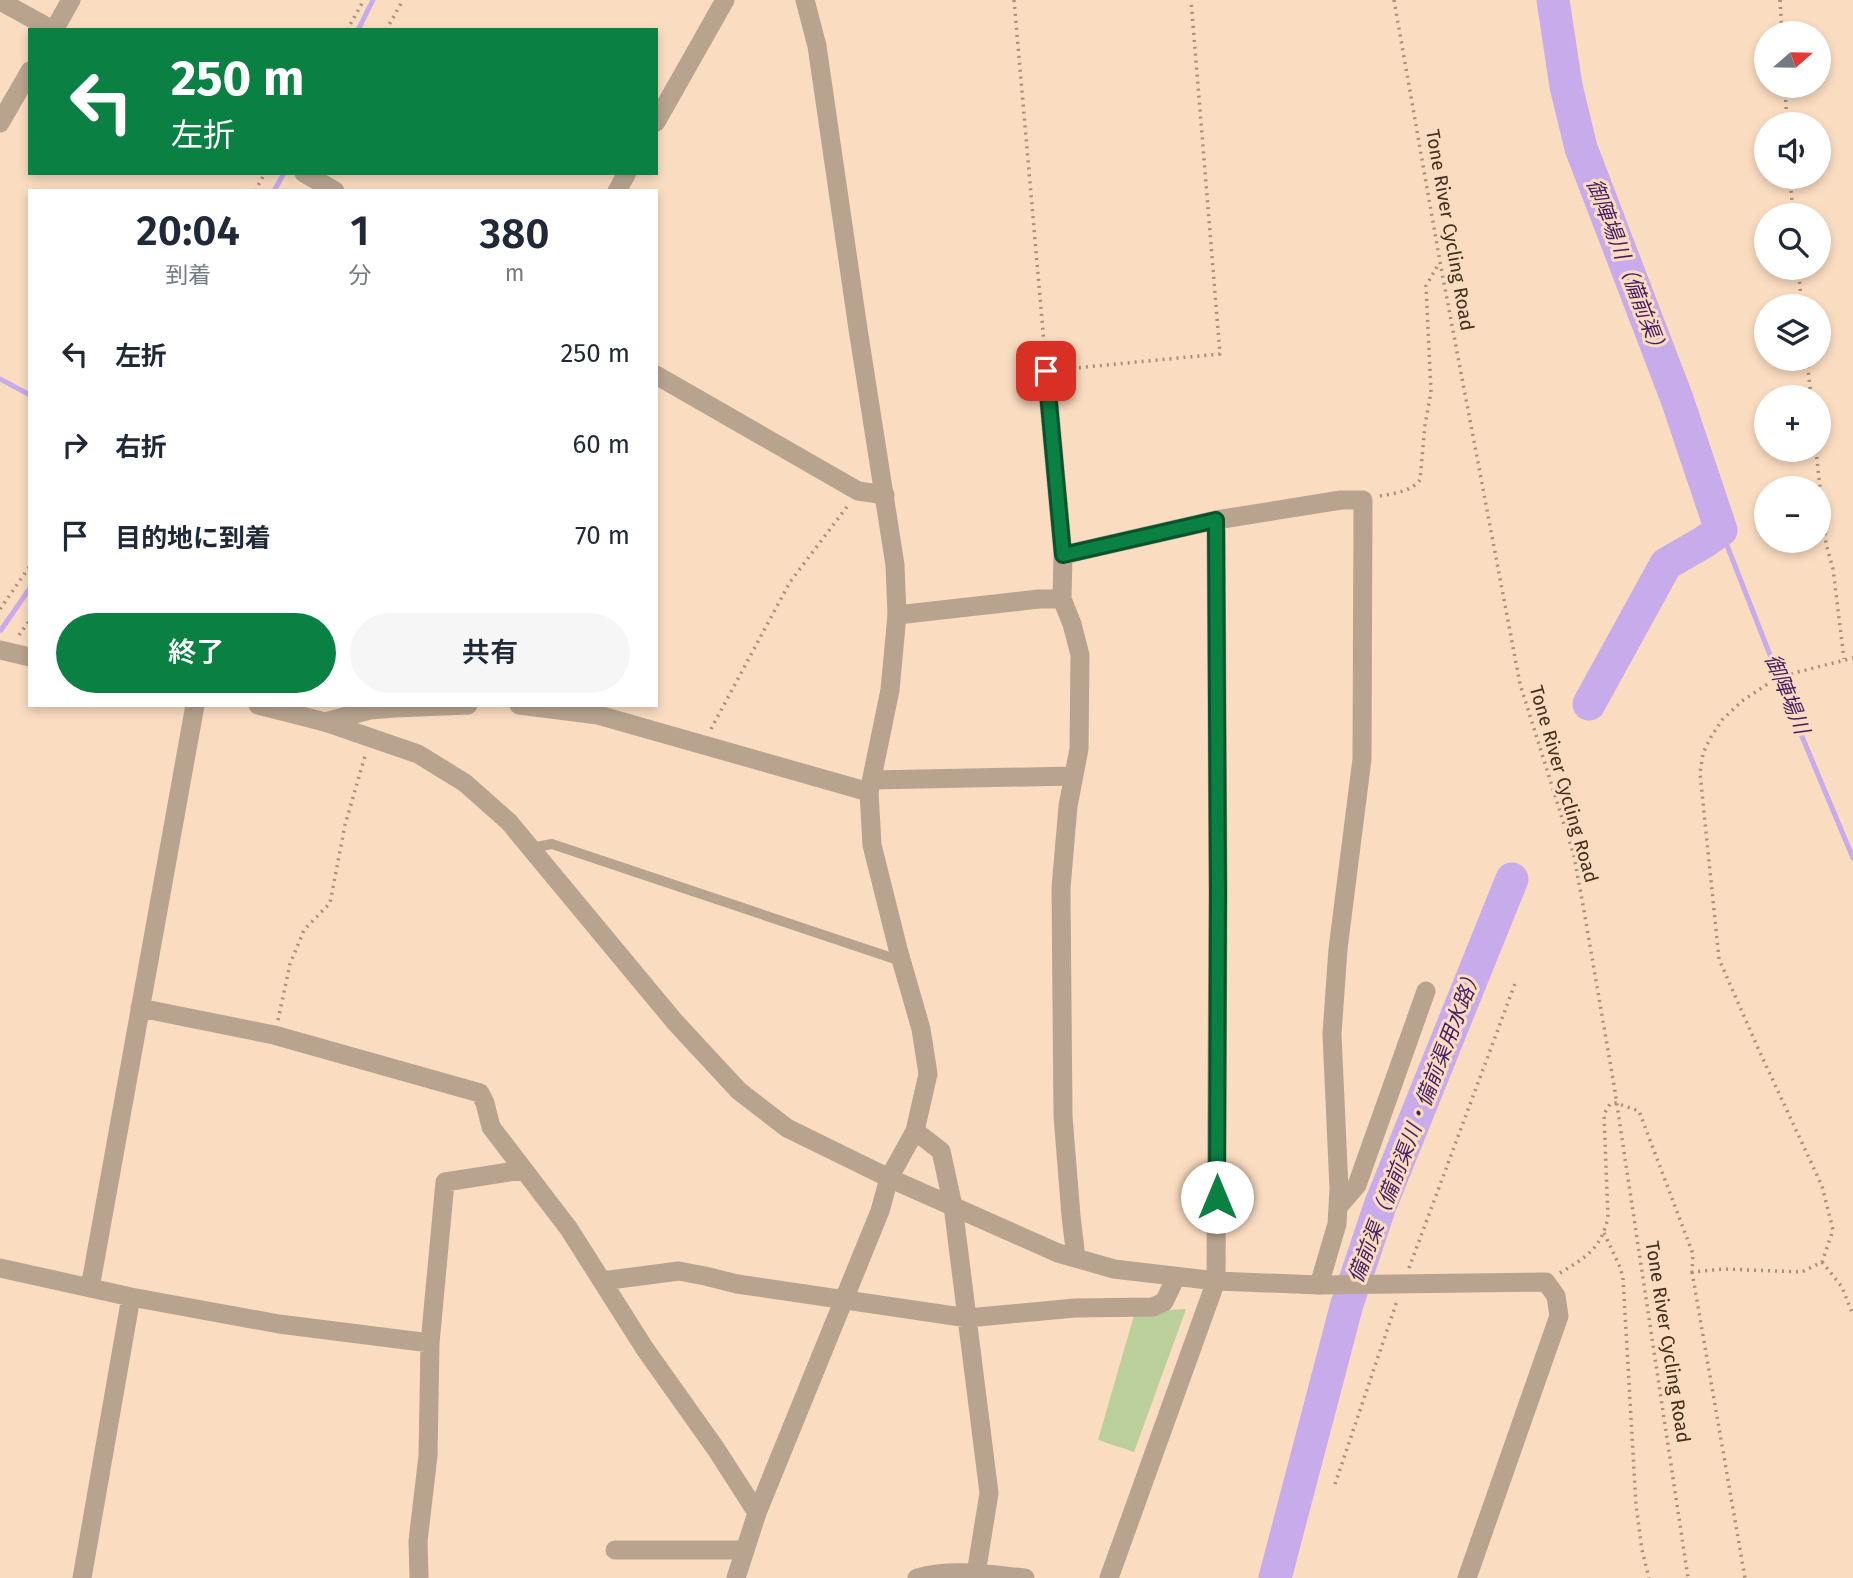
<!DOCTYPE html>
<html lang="ja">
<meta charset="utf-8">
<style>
:root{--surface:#fff;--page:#f6f6f7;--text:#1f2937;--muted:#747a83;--accent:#0b8043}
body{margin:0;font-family:"Fira Sans","Noto Sans JP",sans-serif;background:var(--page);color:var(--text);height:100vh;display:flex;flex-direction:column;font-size:26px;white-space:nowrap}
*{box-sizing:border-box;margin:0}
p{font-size:23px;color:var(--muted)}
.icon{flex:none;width:38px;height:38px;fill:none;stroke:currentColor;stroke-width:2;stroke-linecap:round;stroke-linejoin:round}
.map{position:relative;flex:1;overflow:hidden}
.sheet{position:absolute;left:28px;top:189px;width:630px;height:518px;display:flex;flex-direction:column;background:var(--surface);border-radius:0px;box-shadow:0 4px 10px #0003}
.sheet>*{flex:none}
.hud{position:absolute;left:28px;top:28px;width:630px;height:147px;border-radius:0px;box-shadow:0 4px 10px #0003;background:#0b8043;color:#fff;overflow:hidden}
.needle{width:46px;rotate:70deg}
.controls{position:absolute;left:1754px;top:21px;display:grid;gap:14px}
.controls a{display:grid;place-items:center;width:77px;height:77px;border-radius:50%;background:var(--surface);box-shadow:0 4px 10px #0003;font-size:35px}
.pin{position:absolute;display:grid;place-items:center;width:60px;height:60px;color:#fff;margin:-30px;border-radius:14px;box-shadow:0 4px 10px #0006}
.me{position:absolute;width:77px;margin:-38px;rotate:0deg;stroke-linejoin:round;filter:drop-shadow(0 0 5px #0008)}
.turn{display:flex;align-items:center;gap:24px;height:147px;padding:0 28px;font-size:32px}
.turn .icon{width:91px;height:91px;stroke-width:2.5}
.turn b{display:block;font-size:49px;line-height:60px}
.eta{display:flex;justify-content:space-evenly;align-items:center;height:119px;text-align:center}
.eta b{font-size:42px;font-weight:600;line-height:49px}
.primary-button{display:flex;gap:14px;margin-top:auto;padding:14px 28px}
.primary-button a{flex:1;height:80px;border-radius:42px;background:var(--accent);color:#fff;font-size:28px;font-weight:600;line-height:80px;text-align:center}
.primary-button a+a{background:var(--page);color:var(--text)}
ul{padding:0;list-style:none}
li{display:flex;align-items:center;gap:21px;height:91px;padding:0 28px}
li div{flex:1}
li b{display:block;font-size:26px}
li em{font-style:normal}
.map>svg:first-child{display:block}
.green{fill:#bbcf9a}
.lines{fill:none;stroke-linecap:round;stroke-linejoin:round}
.stream{stroke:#c7abea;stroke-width:5}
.river{stroke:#c7abea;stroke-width:33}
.path{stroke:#a88f78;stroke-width:3.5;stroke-dasharray:2 5;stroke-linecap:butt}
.service{stroke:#b8a38f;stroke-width:10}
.minor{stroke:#b8a38f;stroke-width:19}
.tertiary{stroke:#b8a38f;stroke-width:19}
.route-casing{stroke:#07532c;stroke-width:18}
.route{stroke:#0b8043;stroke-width:12}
.labels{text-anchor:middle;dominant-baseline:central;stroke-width:6;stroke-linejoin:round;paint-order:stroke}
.street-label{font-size:19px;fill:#432f1d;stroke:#fadcc1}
.water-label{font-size:21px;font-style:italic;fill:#441e66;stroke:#fadcc1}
</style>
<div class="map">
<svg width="1853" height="1578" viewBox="0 0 1853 1578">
<rect width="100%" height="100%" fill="#fadcc1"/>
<path class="green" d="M1186 1309 1134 1452 1098 1440 1135 1312Z"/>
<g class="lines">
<path class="stream" d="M358 30 373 0
M274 191 284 173
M0 379 30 395
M1721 530 1801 734 1853 858
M1 630 30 588"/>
<path class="river" d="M1553 0 1566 86 1581 148 1677 399 1721 530 1704 542 1666 564 1589 704
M1275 1578 1347 1304 1380 1206 1512 879"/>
<path class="path" d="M1014 0 1045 354
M1394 0 1440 262 1520 684 1574 856 1584 911 1614 1085 1688 1578
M1780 0 1782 33
M347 30 364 0
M386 30 403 0
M1785 86 1787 124
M1790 177 1793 215
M255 191 265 173
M1798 268 1802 306
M1807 359 1811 397
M1065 369 1220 354 1191 0
M1816 450 1826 544 1833 569 1844 659
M1380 496C1395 493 1410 492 1420 480L1425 425 1431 392 1426 286 1439 263
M0 609 30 566
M19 635 30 620
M711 729 790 582 849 504
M278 1020 290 964 304 930 330 903 345 825 365 756
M1604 1233 1620 1267 1623 1278 1636 1505 1642 1550 1649 1578
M1822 1262 1842 1287 1853 1315
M1409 1268 1516 981
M1692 1272 1745 1578
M1560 1273C1586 1257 1600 1250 1608 1218L1604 1114 1610 1104 1616 1103 1639 1111 1693 1254 1692 1272 1724 1269 1802 1272 1822 1262 1833 1230 1822 1186 1757 1046 1719 959 1700 773 1703 753 1711 737 1722 720 1742 701 1769 683 1794 673 1853 658
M1335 1484 1397 1301"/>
<path class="service" d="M531 848 552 844 901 961"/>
<path class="minor" d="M0 1 53 30
M656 122 725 0
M304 173 335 191
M617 191 627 173
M656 375 858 491 885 495
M1063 555 1216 520 1341 500H1363L1362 759 1338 949 1332 1034 1339 1189 1337 1224 1319 1285
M1062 599 1072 624 1080 655 1079 749 1068 806 1061 888 1063 1116 1071 1216 1076 1258
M897 615 1039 599H1062L1063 555 1046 371
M519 705 598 715 869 792
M325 722 370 710 395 708 468 705
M872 780 1073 776
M140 1008 274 1035 480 1093 485 1103 491 1127 569 1229 645 1349 716 1449 757 1513
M915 1131 941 1151 953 1206 989 1493 976 1574
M1338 1207 1357 1185 1426 991
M0 1268 131 1297 279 1324 430 1343
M602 1281 679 1271 705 1276 737 1284 968 1318 1075 1308 1153 1307 1164 1302 1176 1277
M90 1288 195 705
M615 1550H745
M82 1578 131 1297
M419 1578 418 1541 428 1456 430 1343 445 1182 522 1170
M917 1578C950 1568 992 1575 1025 1578
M1109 1578 1216 1281 1218 890 1216 520"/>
<path class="tertiary" d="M54 30 71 0
M0 123 30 71
M0 650 30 657
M258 705 325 722 418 754 465 783 509 822 675 1022 739 1091 787 1128 889 1178 1058 1253 1114 1269 1216 1281 1319 1285 1546 1282 1556 1296 1559 1316 1467 1578
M736 1578 757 1513 880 1211 889 1178 915 1131 928 1074 921 1029 898 949 872 845 869 792 890 690 897 615 895 565 858 329 817 46 805 0"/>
</g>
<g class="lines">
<defs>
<path id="route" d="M1046 371 1063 555 1216 520 1218 890 1217 1197"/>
</defs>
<use href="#route" class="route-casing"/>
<use href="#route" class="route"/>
</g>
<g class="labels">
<g class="street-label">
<text transform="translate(1450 230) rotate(80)">Tone River Cycling Road</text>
<text transform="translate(1564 784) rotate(74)">Tone River Cycling Road</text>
<text transform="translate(1668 1342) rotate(81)">Tone River Cycling Road</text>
</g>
<g class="water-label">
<text transform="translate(1627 268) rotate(69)">御陣場川（備前渠）</text>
<text transform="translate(1787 694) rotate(68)">御陣場川</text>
<text transform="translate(1415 1125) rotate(-69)">備前渠（備前渠川・備前渠用水路）</text>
</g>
</g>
</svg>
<div class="controls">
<a><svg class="needle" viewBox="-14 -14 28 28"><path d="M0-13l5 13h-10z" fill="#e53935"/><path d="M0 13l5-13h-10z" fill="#747a83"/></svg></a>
<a><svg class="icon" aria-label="sound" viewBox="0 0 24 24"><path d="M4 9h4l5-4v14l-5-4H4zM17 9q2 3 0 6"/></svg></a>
<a><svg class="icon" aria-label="search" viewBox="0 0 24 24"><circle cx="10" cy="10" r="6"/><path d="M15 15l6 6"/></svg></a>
<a><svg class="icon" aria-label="layers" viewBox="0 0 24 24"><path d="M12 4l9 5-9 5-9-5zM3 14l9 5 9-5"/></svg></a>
<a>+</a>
<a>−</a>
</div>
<div class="pin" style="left:1046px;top:371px;background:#d93025"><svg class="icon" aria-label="arrive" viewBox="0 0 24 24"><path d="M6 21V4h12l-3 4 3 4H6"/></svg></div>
<svg class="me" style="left:1217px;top:1197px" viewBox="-20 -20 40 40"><circle r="19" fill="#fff"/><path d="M0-13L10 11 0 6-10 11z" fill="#0b8043"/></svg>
<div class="hud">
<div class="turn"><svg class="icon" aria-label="left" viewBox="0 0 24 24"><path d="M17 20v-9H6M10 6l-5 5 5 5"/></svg><div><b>250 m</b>左折</div></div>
</div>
<section class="sheet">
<div class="eta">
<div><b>20:04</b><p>到着</p></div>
<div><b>1</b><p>分</p></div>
<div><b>380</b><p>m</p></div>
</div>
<ul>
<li><svg class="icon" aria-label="left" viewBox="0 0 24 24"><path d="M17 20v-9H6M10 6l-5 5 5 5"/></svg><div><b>左折</b></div><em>250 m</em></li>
<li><svg class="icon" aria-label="right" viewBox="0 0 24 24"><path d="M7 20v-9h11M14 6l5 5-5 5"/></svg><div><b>右折</b></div><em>60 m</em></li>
<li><svg class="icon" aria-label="arrive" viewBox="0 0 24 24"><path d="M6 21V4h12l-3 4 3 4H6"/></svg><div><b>目的地に到着</b></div><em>70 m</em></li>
</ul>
<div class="primary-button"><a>終了</a><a>共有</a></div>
</section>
</div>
